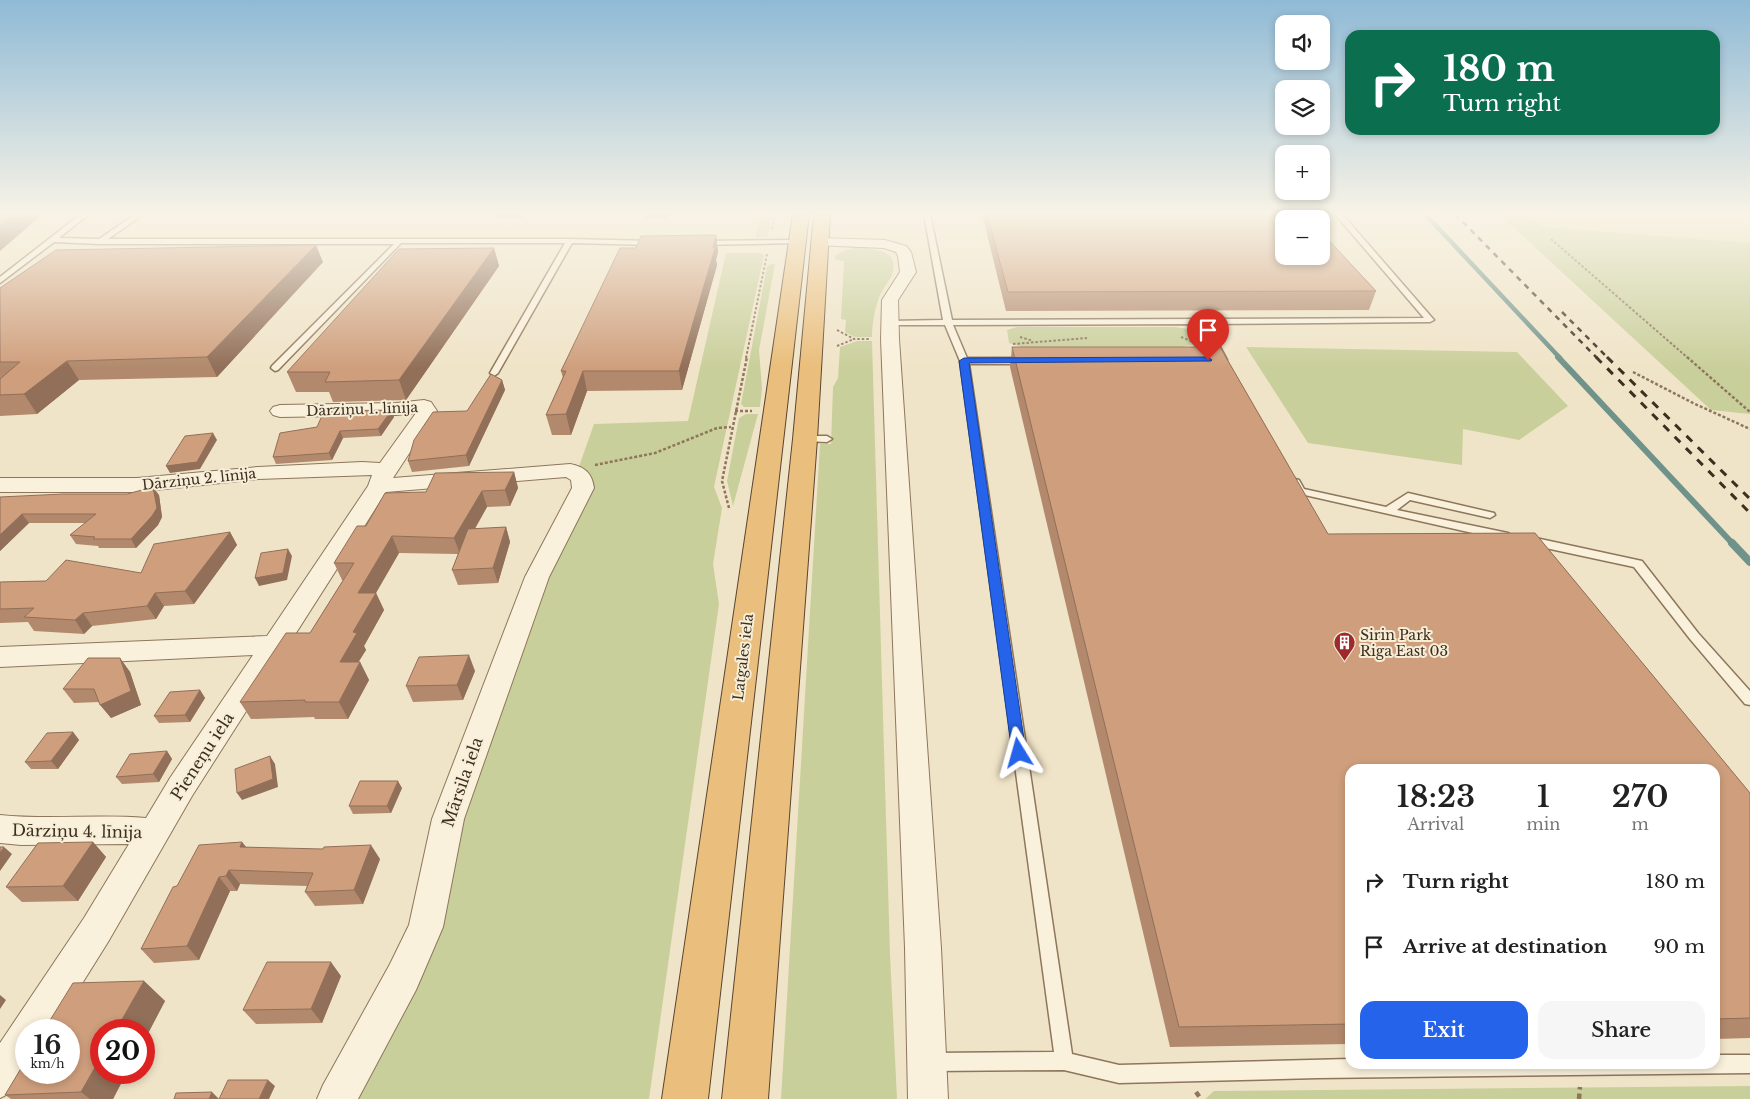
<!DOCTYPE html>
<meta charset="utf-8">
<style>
:root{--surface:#fff;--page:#f6f6f6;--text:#222;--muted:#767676;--accent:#2563eb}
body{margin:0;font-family:"Libre Baskerville",serif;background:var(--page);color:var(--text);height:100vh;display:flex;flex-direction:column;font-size:19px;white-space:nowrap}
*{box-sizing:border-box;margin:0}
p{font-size:16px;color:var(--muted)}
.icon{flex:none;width:28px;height:28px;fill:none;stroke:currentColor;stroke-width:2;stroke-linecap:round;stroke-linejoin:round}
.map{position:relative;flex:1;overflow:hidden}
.details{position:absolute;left:1345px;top:764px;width:375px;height:305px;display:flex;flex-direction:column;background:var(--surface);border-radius:15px;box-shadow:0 2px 8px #0003}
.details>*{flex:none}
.guide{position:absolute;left:1345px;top:30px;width:375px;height:105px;border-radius:15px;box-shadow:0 2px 8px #0003;background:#0b6e4f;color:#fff;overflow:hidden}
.buttons{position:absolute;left:1275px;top:15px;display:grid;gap:10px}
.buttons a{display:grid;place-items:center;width:55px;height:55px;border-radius:10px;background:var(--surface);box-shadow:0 2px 8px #0003;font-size:25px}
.speed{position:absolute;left:15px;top:1019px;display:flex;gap:10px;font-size:25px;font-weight:700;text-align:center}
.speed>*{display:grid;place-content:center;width:65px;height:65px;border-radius:50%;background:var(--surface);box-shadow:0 2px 8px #0003;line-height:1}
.speed small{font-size:12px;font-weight:400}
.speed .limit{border:8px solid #d22;background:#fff;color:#111}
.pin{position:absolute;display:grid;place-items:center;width:42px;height:42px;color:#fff;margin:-51px -21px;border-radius:50% 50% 50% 0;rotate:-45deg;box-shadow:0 0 5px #0007}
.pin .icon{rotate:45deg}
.me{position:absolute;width:55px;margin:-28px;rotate:352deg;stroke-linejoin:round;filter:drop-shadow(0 0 4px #0008)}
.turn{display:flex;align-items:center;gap:18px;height:105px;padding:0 15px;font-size:22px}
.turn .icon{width:65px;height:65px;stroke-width:2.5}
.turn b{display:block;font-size:35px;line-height:42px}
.eta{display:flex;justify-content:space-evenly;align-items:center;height:85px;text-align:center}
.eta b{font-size:30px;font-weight:600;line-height:35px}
.primary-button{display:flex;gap:10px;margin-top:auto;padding:10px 15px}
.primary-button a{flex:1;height:58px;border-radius:15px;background:var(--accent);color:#fff;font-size:20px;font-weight:600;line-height:58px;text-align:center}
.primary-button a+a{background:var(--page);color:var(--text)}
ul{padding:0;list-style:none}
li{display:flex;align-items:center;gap:15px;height:65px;padding:0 15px}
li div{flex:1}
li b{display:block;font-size:19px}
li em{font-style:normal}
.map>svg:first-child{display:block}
.farmland{fill:#e6deb5}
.green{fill:#c9cf9b}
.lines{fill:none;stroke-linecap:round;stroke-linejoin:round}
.stream-far2{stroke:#6f938a;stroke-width:4.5}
.stream-far1{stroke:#6f938a;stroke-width:6}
.stream{stroke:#6f938a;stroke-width:8}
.service-casing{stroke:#8d765c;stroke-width:3}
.minor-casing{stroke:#8d765c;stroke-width:2}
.trunk-casing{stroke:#5b4430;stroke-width:2}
.path-far2{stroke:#8d765c;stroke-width:2;stroke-dasharray:2.5 2;stroke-linecap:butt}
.path-far1{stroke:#8d765c;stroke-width:2.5;stroke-dasharray:3 2;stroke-linecap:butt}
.path{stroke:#8d765c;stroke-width:4.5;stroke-dasharray:5.5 4;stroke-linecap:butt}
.service{fill:#faf1dc;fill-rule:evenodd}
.minor{fill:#faf1dc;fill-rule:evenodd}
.trunk{fill:#eabe7c;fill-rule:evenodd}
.rail-far1{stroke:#3d2e20;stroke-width:2.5;stroke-dasharray:5.5 5.5;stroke-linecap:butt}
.rail{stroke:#3d2e20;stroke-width:3;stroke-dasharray:8 8;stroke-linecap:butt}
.wall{fill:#b2896c}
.shaded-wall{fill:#916f58}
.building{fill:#cf9f7d;stroke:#916f58}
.route{fill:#2563eb;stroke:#184099}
.labels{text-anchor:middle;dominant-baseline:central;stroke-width:4;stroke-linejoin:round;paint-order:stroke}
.street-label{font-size:14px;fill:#3d2e20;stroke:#f7eed8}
.poi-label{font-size:14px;fill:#3d2e20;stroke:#f7eed8;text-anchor:start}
.near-street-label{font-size:16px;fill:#3d2e20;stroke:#f7eed8}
</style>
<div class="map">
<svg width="1750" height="1099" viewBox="0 0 1750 1099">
<rect width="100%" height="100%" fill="#f0e4c8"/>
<path class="farmland" d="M1528 214H1750V243L1544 227Z"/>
<path class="green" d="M761 214H772L768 236 755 238Z
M1499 214H1528L1544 227 1750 243V414L1711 410Z
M854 248C872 248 901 249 892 275 889 282 883 288 880 295 875 308 872 324 872 337H855L845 332 846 320 841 319 844 261 835 260V256L843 251Z
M726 253H759L764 255 714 487 722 508 713 564 719 604 649 1099H356L594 424 688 421Z
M771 264H775L759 350 762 388 760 407H744L741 404 767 266Z
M1017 327H1175L1188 329 1197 338 1195 344 1183 347H1022L1009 343 1007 330Z
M857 341H872L890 954 897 1099H781L820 444H831L833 387 838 378 840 347Z
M1246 347 1517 352 1568 406 1519 440 1463 429 1462 465 1308 443Z
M746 414H758L733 506 727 481 739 418Z
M1750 1086V1099H1205L1214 1091Z"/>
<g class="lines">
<path class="stream-far2" d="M1425 214 1560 358"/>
<path class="stream-far1" d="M1558 357 1733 544"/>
<path class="stream" d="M1732 543 1750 562"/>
<defs>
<path id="service" d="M81 214H89L59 238 99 239 136 214H144L108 239H570L652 241 656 243 652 245 572 243 498 373 494 376 490 373 565 243H401L278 370 275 371 271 368 272 366 394 244H99L54 242 0 283V277Z
M924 214H930L952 320 1424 318 1335 214H1342L1434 320 1430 322 1208 324 1227 360 1223 363 1219 360 1200 324 953 325 967 358H1025L1029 361 1025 364H969L1072 1054 1119 1065 1350 1059V1064H1715V1055H1750V1073L1318 1078 1119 1083 1064 1070 931 1071 925 1068 922 1062 925 1056 931 1053 1054 1052 960 361 945 325H890L886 323 890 321 943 320Z
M797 240 800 242 799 243 701 245 697 243 701 241Z
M805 436H827L832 439 827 442 802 441 800 439Z
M1295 479 1299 480 1304 489 1386 507 1408 493 1494 513 1495 515 1490 518 1410 500 1397 510 1508 533 1514 537 1508 541 1296 493 1290 482Z
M1531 537 1642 561 1698 633 1750 691V705L1745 704 1690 639 1634 567 1527 544 1525 541 1527 538Z"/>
<path id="minor" d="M819 238 885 240 906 246 911 252 916 272 898 300 899 339 941 948 948 1099H908L905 948 881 339 882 300 900 272 898 256 896 252 884 248 814 245 812 242 814 239Z
M424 400 431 402 437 411 393 478 570 464C585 467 592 473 594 488L549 577 464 819 443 927 416 990 358 1099H317L323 1085 390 964 409 925 432 819 525 577 572 488 571 480 566 477 386 492 192 796 108 942 53 1030H26C26 1060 33 1084 0 1098V1043L84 918 129 844 21 845 0 843V815C48 820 97 814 146 818L170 778 253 655 0 667V647L267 636 368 486 372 475 258 479 137 492H0V478H137L258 467 362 462 380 463 416 413 396 415 280 417 273 415 270 411 273 407 280 405 396 403Z"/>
<path id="trunk" d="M793 214H809L708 1099H662Z
M814 214H830L817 439 768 1099H722L793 439Z"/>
</defs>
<use href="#service" class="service-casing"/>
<use href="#minor" class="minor-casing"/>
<use href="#trunk" class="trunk-casing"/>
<path class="path-far2" d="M772 229 775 214
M1551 239 1688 358
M837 330 854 339H869
M1020 337 1033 341
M1181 337 1196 343
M1013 344 1087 338
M837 346 854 339
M746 358 767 254"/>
<path class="path-far1" d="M1687 357 1750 412
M1633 372 1693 403 1750 429
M735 411H752
M595 465 655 453 717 428 731 427
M729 508 722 481 747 357"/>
<path class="path" d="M1196 1092 1201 1099
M1579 1099 1580 1087"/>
<use href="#service" class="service"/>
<use href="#minor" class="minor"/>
<use href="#trunk" class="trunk"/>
<path class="rail-far1" d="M1455 214 1597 358
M1562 312 1608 358"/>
<path class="rail" d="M1596 357 1750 513
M1607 357 1750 499"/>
</g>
<path class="wall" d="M497 214H525L523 218H498Z
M644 214H670L668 218H644Z
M982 214H1305L1376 291 1369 310 1006 311Z
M716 235 718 252 716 260 717 265 682 390 587 391 571 435H552L546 415 563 378 561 371 636 248Z
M494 248 499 266 406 400 333 402 329 392H296L287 372Z
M323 262 217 377 79 380 37 414 0 416V288Z
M1012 347H1220L1328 534 1535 533 1750 793V1038L1715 1039V769H1350V1044L1170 1047 1010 367Z
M502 380 505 390 469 466 412 472 408 461 467 411Z
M392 410 394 417 381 436 343 438 332 460 276 464 273 457 317 427Z
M514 472 518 488 510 506 487 507 475 529 506 527 510 542 498 583 458 585 452 570 458 554 399 553 376 593 384 610 364 646 366 650 358 662H360L369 680 348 719H315L314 717 251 719 240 702 310 633 343 580H342L334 563 366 526 426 492Z
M159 495 162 517 158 525 136 548H99L98 546 76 544 70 535 85 523H29L0 551V497Z
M230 532 237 545 194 604 164 606 156 619 92 626 84 634 34 631 28 622 0 623V582L46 581 141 573Z
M120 658 130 672 141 705 111 718 100 702 74 703 63 689Z
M475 671 463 700 413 702 406 686Z
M200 690 205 698 190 722 159 723 154 716Z
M73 732 79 740 58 769H31L25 762Z
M167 751 172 759 159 782 122 784 116 777Z
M402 788 391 813 353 814 349 806Z
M93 842 106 857 78 901 22 902 6 887Z
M242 842 246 847 380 859 363 904 315 906 305 892 307 886 240 884 237 891H230L199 960 154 963 141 949 177 886Z
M341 976 322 1023 256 1024 243 1010Z
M144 981 165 1001 144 1041V1030L101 1072H127L113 1099H11L5 1095Z"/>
<path class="shaded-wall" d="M14 214H43L0 251V225Z
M716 235 718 252 716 260 717 265 682 390 679 371Z
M316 245 323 262 217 377 207 357Z
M494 248 499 266 406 400 399 380Z
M67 361 79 380 37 414 24 394Z
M583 371 587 391 571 435 566 414Z
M502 380 505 390 469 466 466 455Z
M392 410 394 417 381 436 378 429Z
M340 431 343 438 332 460 329 453Z
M213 433 217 440 200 469 170 473 166 466Z
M514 472 518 488 510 506 505 490Z
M153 487 159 495 162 517 158 525 136 548 131 539Z
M482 491 487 507 460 554 454 538Z
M22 514 29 523 0 551V535Z
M506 527 510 542 498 583 493 568Z
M230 532 237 545 194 604 185 591Z
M392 536 399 553 366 610 358 593Z
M288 549 292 556 287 580 259 586 255 578Z
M155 593 164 606 156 619 147 606Z
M376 593 384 610 364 646 366 650 348 679 340 662 353 632Z
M83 613 92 626 84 634 75 620Z
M469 655 475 671 463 700 457 685Z
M120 658 130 672 141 705 111 718 100 705Z
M360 662 369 680 348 719 339 702Z
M200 690 205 698 190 722 185 715Z
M73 732 79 740 58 769 51 761Z
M167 751 172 759 159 782 153 774Z
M270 756 275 764 278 787 242 800 237 793Z
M398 781 402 788 391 813 387 806Z
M93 842 106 857 78 901 63 886Z
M242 842 253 856 240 847Z
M371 845 380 859 363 904 354 890Z
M4 847 12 854 0 871V853Z
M229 870 240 884 237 891 226 876Z
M219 877 230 891 199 960 187 946Z
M331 962 341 976 322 1023 311 1009Z
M144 981 165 1001 144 1041V1030H116Z
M0 995 6 1000 0 1009Z
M101 1057V1072H127L113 1099H90L81 1092Z
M268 1080 275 1086 269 1099H259Z
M212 1092 219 1099H209Z"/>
<path class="building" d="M0 214H14L0 225Z
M987 214H1305L1309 219H1284V256H1321V232L1376 291 1008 292Z
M716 235 713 248H715L679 371H583L566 414 546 415 566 371H561L620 248H636L641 236Z
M316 245 207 357 67 361 24 394 0 395V379L20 362H0V288L56 250Z
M494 248 399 380 325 382 330 372H287L399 249Z
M1012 347H1220L1328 534 1535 533 1750 793V1018L1715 1019V769H1350V1024L1179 1027Z
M491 374 502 380 466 455 408 461 414 440 433 412 467 411Z
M392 410 378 429 340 431 329 453 273 457 280 433 317 427 324 411Z
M213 433 197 462 166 466 185 436Z
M514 472 505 490 482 491 454 538 392 536 358 593H376L353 632 357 633 340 662H360L339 702H305V700L240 702 286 633H310L354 563H334L357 526H366L385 493 426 492 435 473Z
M153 487 157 508 152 516 131 539H93L95 537 70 535 96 514H22L0 535V497L63 494H127Z
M506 527 493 568 452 570 468 529Z
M230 532 185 591 155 593 147 606 83 613 75 620 24 617 34 608 0 609V582L46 581 66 560 141 573 154 544Z
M288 549 283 573 255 578 261 553Z
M469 655 457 685 406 686 419 657Z
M88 658H120L131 691 100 705 94 689H63Z
M200 690 185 715 154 716 170 692Z
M73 732 51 761 25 762 47 733Z
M167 751 153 774 116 777 130 754Z
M270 756 273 779 237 793 235 769Z
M360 781H398L387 806H349Z
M93 842 63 886 6 887 38 843Z
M242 842 240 847 323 849 324 847 371 845 354 890 305 892 313 873 229 870 226 876 219 877 187 946 141 949 173 887 177 886 199 845Z
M0 847H4L0 853Z
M267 962H331L311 1009 243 1010Z
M144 981 116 1030H101V1057L81 1092 5 1095 26 1060V1072H69V1030H44L73 983Z
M228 1080H268L259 1099H219Z
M212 1092 209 1099H174L176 1093Z"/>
<linearGradient id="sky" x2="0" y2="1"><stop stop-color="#8fbad6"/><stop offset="0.58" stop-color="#f8f3e6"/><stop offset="1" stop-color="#f8f3e6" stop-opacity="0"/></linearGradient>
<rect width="1750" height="368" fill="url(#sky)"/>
<path class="route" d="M1208 357 1212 360 1211 361 969 363 1026 753 1024 757 1019 759 1014 757 1012 753 959 361 964 358Z"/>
<defs>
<symbol id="building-pin" viewBox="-11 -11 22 30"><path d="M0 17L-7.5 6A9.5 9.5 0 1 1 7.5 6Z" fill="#9e2a2b" stroke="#f7eed8"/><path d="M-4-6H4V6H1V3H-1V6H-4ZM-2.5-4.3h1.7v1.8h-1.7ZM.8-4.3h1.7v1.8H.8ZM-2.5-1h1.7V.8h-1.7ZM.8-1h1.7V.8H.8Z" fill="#fff"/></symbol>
</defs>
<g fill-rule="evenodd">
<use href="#building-pin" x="1332" y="630" width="25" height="34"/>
</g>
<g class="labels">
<g class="street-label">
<text transform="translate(362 409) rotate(-2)">Dārziņu 1. līnija</text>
<text transform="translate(199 479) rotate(-6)">Dārziņu 2. līnija</text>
<text transform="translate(743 657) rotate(-83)">Latgales iela</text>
</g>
<g class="poi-label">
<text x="1360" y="635">Sirin Park<tspan x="1360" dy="16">Riga East 03</tspan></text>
</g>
<g class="near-street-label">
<text transform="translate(202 756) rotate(-57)">Pieneņu iela</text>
<text transform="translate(462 782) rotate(-71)">Mārsila iela</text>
<text transform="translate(77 831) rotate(1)">Dārziņu 4. līnija</text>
</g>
</g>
</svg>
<div class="buttons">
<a><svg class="icon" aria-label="sound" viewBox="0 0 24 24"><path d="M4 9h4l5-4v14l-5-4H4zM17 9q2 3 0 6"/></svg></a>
<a><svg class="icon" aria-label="layers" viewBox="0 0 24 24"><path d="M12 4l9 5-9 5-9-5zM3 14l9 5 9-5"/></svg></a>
<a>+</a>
<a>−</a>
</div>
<div class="speed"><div>16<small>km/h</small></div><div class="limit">20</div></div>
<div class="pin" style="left:1208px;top:360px;background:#d93025"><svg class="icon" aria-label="arrive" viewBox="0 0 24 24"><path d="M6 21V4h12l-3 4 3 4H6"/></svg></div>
<svg class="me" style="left:1019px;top:753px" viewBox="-20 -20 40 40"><path d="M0-17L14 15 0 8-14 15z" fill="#2563eb" stroke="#fff" stroke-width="4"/></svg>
<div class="guide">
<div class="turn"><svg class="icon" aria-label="right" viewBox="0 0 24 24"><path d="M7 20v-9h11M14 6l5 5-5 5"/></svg><div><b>180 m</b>Turn right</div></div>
</div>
<section class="details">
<div class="eta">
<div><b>18:23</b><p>Arrival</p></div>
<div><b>1</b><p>min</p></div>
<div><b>270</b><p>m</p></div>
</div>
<ul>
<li><svg class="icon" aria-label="right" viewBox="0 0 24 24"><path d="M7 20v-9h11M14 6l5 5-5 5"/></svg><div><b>Turn right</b></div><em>180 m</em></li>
<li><svg class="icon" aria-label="arrive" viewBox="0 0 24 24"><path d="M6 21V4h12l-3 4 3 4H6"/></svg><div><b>Arrive at destination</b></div><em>90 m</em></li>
</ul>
<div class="primary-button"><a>Exit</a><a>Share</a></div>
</section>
</div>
